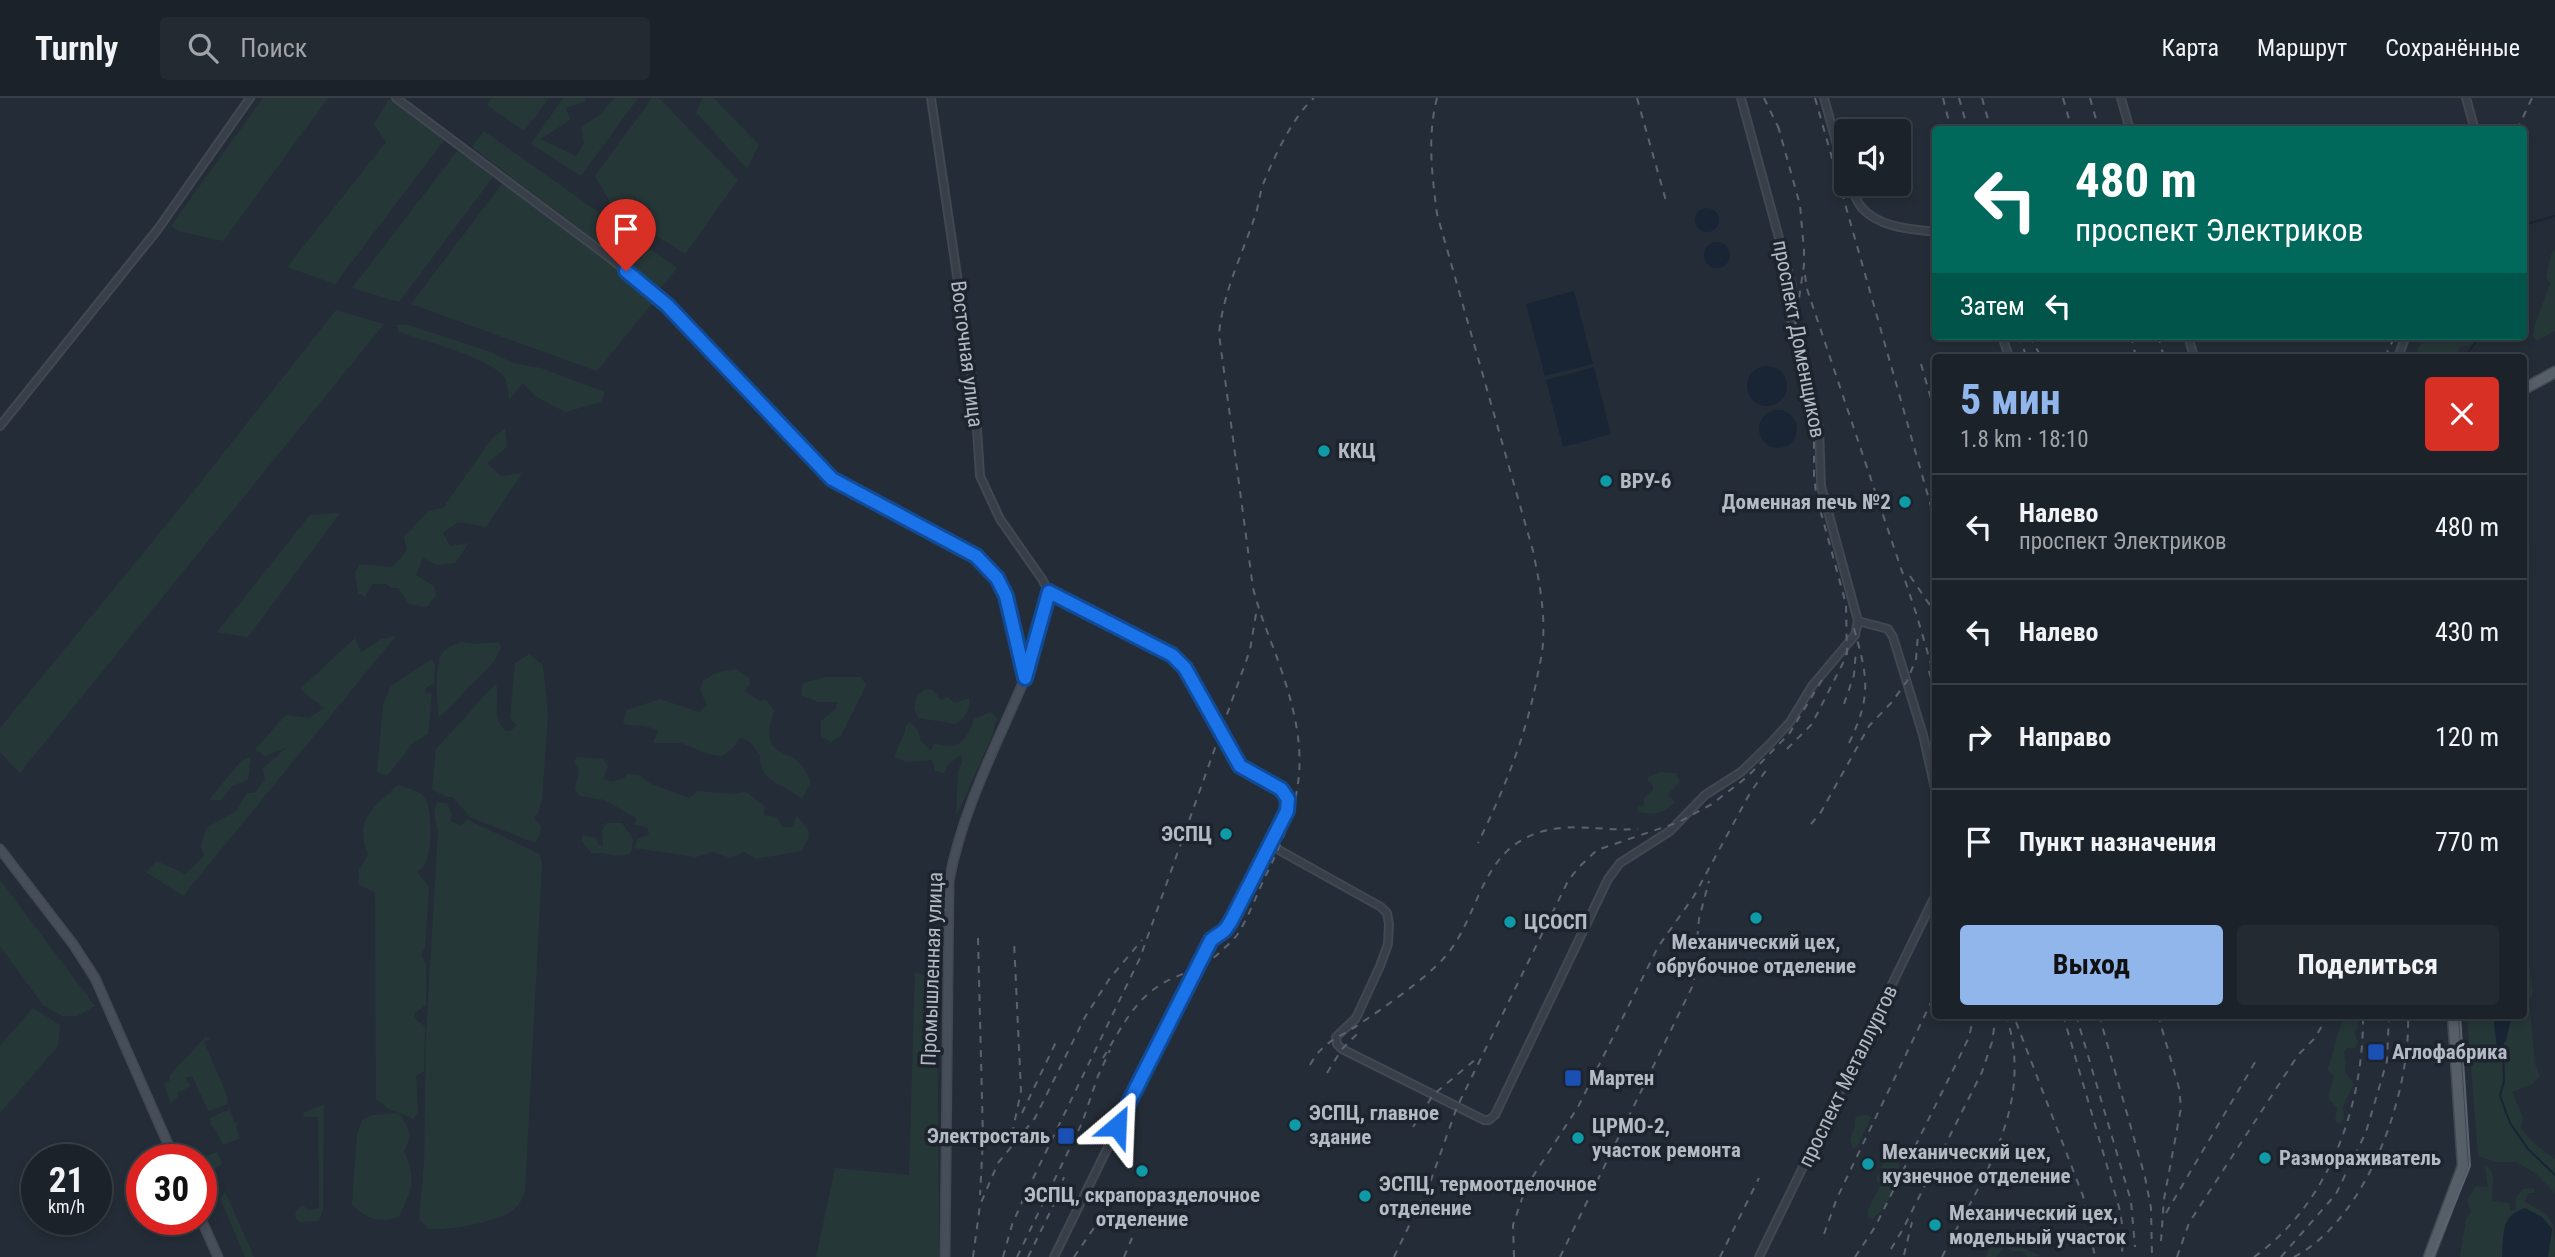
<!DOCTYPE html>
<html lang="ru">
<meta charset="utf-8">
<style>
:root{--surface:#1b2229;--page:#242a31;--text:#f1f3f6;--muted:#a0a4a8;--line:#393f46;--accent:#91b6eb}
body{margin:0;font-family:"Roboto Condensed",sans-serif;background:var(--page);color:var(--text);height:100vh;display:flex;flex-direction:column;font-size:26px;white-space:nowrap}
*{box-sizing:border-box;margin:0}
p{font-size:23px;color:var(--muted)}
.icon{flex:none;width:38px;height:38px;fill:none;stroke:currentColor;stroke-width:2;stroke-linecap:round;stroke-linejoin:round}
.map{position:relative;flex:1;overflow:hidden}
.details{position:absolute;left:1932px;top:256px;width:595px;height:665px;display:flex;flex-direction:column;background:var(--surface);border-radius:7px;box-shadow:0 4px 10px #0003,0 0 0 2px var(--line)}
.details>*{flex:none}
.top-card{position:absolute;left:1932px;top:28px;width:595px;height:214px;border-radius:7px;box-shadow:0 4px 10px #0003,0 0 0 2px var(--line);background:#00695c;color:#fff;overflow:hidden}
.controls{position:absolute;left:1834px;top:21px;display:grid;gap:14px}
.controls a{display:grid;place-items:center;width:77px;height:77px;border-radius:7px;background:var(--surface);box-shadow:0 4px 10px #0003,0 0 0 2px var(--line);font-size:35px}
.speed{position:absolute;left:21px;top:1046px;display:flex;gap:14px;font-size:35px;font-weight:700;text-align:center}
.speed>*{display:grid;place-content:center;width:91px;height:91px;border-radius:50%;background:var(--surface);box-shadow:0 4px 10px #0003,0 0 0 2px var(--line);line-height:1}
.speed small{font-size:18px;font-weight:400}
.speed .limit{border:10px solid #d22;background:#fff;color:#111}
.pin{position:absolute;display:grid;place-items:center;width:60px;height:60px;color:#fff;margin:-72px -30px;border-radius:50% 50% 50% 0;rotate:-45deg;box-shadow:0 0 7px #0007}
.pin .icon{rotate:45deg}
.me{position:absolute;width:77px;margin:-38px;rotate:26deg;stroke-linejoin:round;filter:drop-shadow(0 0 5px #0008)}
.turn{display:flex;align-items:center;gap:24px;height:147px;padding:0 28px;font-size:32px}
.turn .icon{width:91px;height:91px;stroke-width:2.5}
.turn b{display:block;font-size:49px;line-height:60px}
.then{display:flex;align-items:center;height:66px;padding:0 28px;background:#0003;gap:14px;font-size:26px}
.round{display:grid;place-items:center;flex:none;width:74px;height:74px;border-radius:7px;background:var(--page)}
.overview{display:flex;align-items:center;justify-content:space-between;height:119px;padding:0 28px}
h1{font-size:42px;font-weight:700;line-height:52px;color:var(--accent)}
.action{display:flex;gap:14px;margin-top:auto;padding:14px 28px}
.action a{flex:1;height:80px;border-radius:7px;background:var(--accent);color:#111;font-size:28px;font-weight:700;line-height:80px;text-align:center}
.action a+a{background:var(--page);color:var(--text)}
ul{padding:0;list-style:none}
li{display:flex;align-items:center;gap:21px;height:105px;padding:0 28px;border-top:2px solid var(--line)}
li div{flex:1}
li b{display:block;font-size:26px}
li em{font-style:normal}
header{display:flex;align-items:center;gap:42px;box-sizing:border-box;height:98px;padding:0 35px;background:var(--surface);border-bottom:2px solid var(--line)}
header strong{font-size:33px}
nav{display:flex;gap:38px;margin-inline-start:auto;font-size:24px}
.search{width:490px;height:63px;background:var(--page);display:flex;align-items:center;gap:18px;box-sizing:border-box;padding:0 24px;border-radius:7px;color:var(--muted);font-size:26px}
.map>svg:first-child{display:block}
.green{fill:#263738}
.water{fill:#192534}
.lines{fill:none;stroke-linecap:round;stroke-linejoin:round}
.stream{stroke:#192534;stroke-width:2}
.street-casing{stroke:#414851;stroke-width:10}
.secondary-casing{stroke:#414851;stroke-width:11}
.primary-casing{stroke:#414851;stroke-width:13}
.street{stroke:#383f48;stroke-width:6}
.secondary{stroke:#464e5a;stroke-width:8}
.primary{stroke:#565e68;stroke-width:10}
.tram{stroke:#5a636f;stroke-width:2}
.rail{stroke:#5a636f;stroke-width:2;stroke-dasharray:7 7;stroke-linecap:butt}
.route-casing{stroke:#114b97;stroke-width:18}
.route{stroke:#1a73e8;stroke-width:12}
.culture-dot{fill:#0f9aa8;stroke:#1d242d;stroke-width:2.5}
.transit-dot{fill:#1a4fb4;stroke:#1d242d;stroke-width:2.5}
.labels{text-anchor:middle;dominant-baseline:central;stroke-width:7;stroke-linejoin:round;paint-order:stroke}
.street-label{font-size:21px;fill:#b3bac4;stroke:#1d242d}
.poi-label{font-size:21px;font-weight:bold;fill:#b3bac4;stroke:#1d242d;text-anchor:start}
</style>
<header>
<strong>Turnly</strong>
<div class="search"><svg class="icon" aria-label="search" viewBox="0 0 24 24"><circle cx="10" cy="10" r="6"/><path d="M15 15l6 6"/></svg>Поиск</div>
<nav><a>Карта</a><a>Маршрут</a><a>Сохранённые</a></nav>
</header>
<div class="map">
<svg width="2555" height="1159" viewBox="0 0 2555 1159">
<rect width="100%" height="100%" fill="#242d37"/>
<path class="green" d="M263 0H328L223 143 178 133 171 128Z
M492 0H549L524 33 487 7Z
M563 0H585V3L566 10 570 22 541 41 576 58 584 45 581 29 601 16 614 0H638L581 78 531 46Z
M652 0H659L738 82 685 156 614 111 595 78Z
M703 0H714L759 47 747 71 696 14Z
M389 1 445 41 335 186 287 169 386 44 374 26Z
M484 33 677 170 659 192 472 49Z
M458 52 493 79 399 204 352 190Z
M504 83 655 202 597 273 411 206Z
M2555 151V233L2537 243 2533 239 2535 227 2550 185 2546 179 2551 157Z
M336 212 384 226 20 675 0 654V630L193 394Z
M405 226 491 254 513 265 541 270 605 294 601 304 565 314 535 298 523 285 509 302C508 295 508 286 505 280 494 261 422 242 399 234L396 227Z
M2433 238H2504L2460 249 2454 259H2415L2420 247Z
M505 331 507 349 487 365 501 378 522 375 486 429 458 424 443 435 450 448 469 445 455 465 437 467 423 460 416 477 434 488 436 497 427 509 409 506 398 490H391L387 486H372L365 499 358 495 355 475 360 466 393 469 407 452 404 439 428 413 443 410 492 340Z
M340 415 248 539 217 534 310 417Z
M2524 422H2526C2533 453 2528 488 2526 520L2524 522Z
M396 538 183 798 146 774 157 763 185 776 204 758 201 748 206 730 236 713 247 695H254L265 682 263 670 286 650 265 658 255 651 286 617 309 620 324 610 300 591 355 540 361 554 381 541Z
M462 544 477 546 499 544 501 550C492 571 480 576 466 592 457 602 450 611 439 619 437 606 434 563 443 554 448 549 456 546 462 544Z
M529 556 543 567 548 617 542 702 538 715 534 720 541 728 540 737 535 745 470 719 453 699H446L432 691 436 651 496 585C500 602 491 621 506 633H511L516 627 510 620 515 565Z
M432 561 435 567 434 585 426 590 425 595 432 596 428 636 413 645 387 678 377 674 383 606 391 588Z
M736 571 749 580 750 587 745 593 760 603 765 601 774 612C771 622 765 642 775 650 780 655 789 657 795 661 803 667 807 676 811 684L802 701C784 685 759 685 760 657L750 644 740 640 732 651 722 658 708 656 681 645H653L658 632 645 628 625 627 623 623 627 612 660 601 699 614 707 607 700 592 703 583 716 575Z
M825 579H861L866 587 840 639 831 644 821 638V623L836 611 837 604H818L801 597 803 585Z
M925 592H933L941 602 948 599 955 605 969 600C970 612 966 619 956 626L919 620 914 611 917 597Z
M990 614 997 620 992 638 956 719 958 673 963 663 960 657 948 667 944 675 935 673 932 662 906 664 895 659C896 648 906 639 905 629L909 624C917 629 919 634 921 643L931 653 934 645C959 653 966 644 974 621Z
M251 659 248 682 232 688 222 702H209L241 663Z
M576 659 603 661 608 668 603 681 611 684 624 680 627 676 639 677 649 685 689 700 698 693 732 696 746 694 765 708 764 717 777 719 782 729H792L797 717 809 733 808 741 801 753 756 761 744 754 730 760 713 754 696 759 634 750 638 741 649 736 647 729 634 727 636 720 604 702 580 698 575 691 579 673 575 665Z
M1660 674 1676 675 1680 684 1668 696 1675 704C1663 716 1652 718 1637 713L1638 709 1644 707V700L1653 692V687L1648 683V680Z
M398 687C407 690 418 692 424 699 433 709 432 754 425 766 423 770 421 771 417 774L429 789 425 850 421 857 426 866V907L414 916 417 923 425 928 424 973 416 978 418 1013 414 1021 387 1010 376 1001 375 795 358 786 359 772 368 756C354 721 374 709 398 687Z
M437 704 447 705 452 716 450 723 461 727 468 722 540 756 542 766 525 1094C522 1101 519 1108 513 1112 494 1125 451 1132 428 1131L419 1121 424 1066 426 937 438 733 434 714Z
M607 725H622L633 741 631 755C613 762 608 752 592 756L582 743V737L596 740 598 747H603L602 732Z
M0 782 95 908 77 918H62L43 907 0 848Z
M2524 833 2533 895 2529 902 2535 966 2540 978 2533 986 2512 994 2523 1019 2521 1031 2537 1048 2555 1061V1095L2536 1076 2517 1064H2496L2478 1058 2467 917H2524Z
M915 874 937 882 939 1159H816L835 1070 909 1077Z
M33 910 60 927 58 948 0 1015V948Z
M2347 917H2358V928L2354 934 2358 944 2355 950H2347L2344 954 2346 964 2345 974 2354 986 2343 1008 2344 1021 2340 1026 2335 1023 2337 1010 2328 1000 2334 978 2327 972C2335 955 2336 930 2347 917Z
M206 938 210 941 204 944 227 997 228 1006 212 1012H208L192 978 185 980 191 988 177 995 178 998 171 1006 164 987 169 983 170 977Z
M324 1006 323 1112 319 1123 301 1124 296 1121 295 1116 302 1107 309 1112 317 1111 319 1109 318 1019H304L303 1015Z
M230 1011 234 1024 238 1026 236 1029 240 1040 223 1047 215 1031 211 1028 210 1020Z
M398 1015C409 1027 413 1038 404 1053 417 1083 412 1090 399 1119 380 1126 366 1121 352 1106L357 1036 362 1022 372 1017Z
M1868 1017 1871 1020 1856 1050 1853 1051 1850 1041 1855 1028 1854 1023 1857 1018Z
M1893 1053C1910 1069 1888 1109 1873 1121L1868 1120V1112L1880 1088 1876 1081 1889 1054Z
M217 1054 222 1065 207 1079 213 1092 209 1100 201 1081V1062H196Z
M2485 1068C2500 1074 2489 1091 2493 1103L2508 1105 2511 1113 2516 1111V1099L2523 1091 2534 1090 2535 1095H2529L2524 1104C2555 1119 2555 1122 2555 1159H2548L2552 1130 2505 1126 2502 1159H2460L2466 1121 2471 1114 2467 1102 2476 1088 2488 1089Z
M225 1094 254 1159H245L220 1100Z
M1996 1136 2040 1158 2028 1159 2022 1153H2013L2004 1149 1996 1159H1986Z"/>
<path class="water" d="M1695 122a12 12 0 1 1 24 0a12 12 0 1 1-24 0Z
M1704 157a13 13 0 1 1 26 0a13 13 0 1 1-26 0Z
M1574 193 1593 266 1545 278 1526 206Z
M1747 288a20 20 0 1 1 40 0a20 20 0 1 1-40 0Z
M1594 269 1611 336 1563 349 1546 282Z
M1759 331a19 19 0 1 1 38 0a19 19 0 1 1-38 0Z
M2493 917H2512L2506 943 2497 950Z
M2525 1110 2542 1119 2552 1131 2548 1159H2502C2504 1136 2500 1118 2525 1110Z"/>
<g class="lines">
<path class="stream" d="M2524 131 2530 125 2555 118
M2524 194 2526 203 2524 216
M2465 259 2480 238
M2524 399 2526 413 2524 420
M2503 946 2504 983 2500 998 2510 1025 2528 1051 2555 1077"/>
<defs>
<path id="street" d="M396 0 606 157 667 207 832 381 976 458 997 480 1005 498 1025 580
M931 0 975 300 980 378 1000 421 1042 481 1049 494
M1824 0 1846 80
M2121 0 2130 32
M2466 0 2475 32
M1849 86C1853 94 1857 104 1862 110 1880 130 1911 131 1936 134
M2002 238 2009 259
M2188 238 2194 259
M2398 259 2406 238
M0 328 158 131 250 0
M1049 494 1172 557 1185 570 1240 668 1281 691 1288 701 1287 713 1231 823 1225 832 1211 842 1190 882 1054 1159
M1858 523 1888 531 1893 539 1923 637 1936 695
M1025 580 1049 494
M1270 747 1381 809 1387 815 1389 826 1388 846 1380 868 1356 920 1336 939 1337 946 1342 951 1484 1022H1489L1495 1017 1608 781 1620 765 1670 733 1705 697 1741 674 1769 647 1790 624 1812 588 1855 537 1858 523 1821 388 1819 329 1791 222 1792 188 1741 0
M1759 1159 1936 796"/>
<path id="secondary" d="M0 751 73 846 95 880 175 1062
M201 1121 218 1159
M945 1159 949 783C962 712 997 646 1025 580"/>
<path id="primary" d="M2524 291 2555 274
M2429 1159 2463 1068 2453 917"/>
</defs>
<use href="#street" class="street-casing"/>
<use href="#secondary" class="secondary-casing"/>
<use href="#primary" class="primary-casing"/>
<use href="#street" class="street"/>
<use href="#secondary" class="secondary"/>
<use href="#primary" class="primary"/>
<path class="tram" d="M2433 1159 2470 1068 2460 917"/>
<path class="rail" d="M1437 0C1427 39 1432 76 1437 116L1533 453C1539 482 1545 512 1543 543 1543 555 1539 568 1537 580 1526 638 1504 692 1478 745
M1637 0 1666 103
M1764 0 1782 37
M1815 0 1936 426
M1943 0 1951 32
M1959 0 1968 32
M1982 0 1991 32
M2063 0 2072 32
M2090 0 2099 32
M1778 28 1800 107 1804 152V167L1794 234 1795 254 1814 334V380L1817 400 1846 506 1847 558
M2517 32 2532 0
M1805 177 1807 191 1916 515 1936 583
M2018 238 2027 259
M2030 238 2041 259
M2131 238 2136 259
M2158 238 2164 259
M2385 259 2395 238
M1921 266 1936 318
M1910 478 1936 516
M1929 573 1936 599
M1844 606 1854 577 1856 552
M1849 645C1873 596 1867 577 1853 527
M1787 651 1812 626 1844 563 1848 550
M1811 726 1821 714 1869 628 1892 604 1907 583 1916 561 1918 536
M978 840 983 1041 980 1097
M2063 917 2119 1109 2123 1131 2122 1159
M2076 917 2131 1103 2135 1149
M2099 917 2145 1079 2151 1110 2152 1159
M2158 917 2179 990 2181 1010 2164 1101 2161 1143
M2016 924 2083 1098 2095 1159
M1103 960C1119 934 1132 906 1157 889 1177 875 1200 873 1218 856 1224 850 1232 844 1237 837 1249 819 1257 795 1267 775 1306 696 1309 654 1281 571 1271 542 1261 521 1253 490L1219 236C1223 195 1241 159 1254 121 1259 109 1259 96 1264 84 1274 59 1294 17 1314 0
M1310 967C1323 943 1337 941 1358 927 1382 911 1424 882 1443 861 1476 826 1478 767 1522 742 1561 720 1596 734 1638 731
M1327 975 1342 951 1361 932
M1022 1015 1056 944
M1413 1029 1433 997 1476 961
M1012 1036 1021 993 1014 843
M2166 1115 2257 961
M1824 1136 1837 1100 1936 894
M1891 1151 1903 1131 1982 974 1992 944 1996 917
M1904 1157 1912 1124
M973 1159 980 1107 998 1065 1035 1020 1085 919 1110 880 1142 842
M1003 1159 1012 1127 1025 1097 1140 860 1250 552 1256 516
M1017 1159 1082 1025 1098 978 1110 952
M1028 1159 1057 1100 1064 1079
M1074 1159 1098 1124
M1124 1159 1132 1140
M1394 1159 1431 1082 1457 1009 1568 783 1578 770 1597 752 1679 724 1712 706 1747 679 1789 636 1822 582
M1514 1159 1513 1127 1526 1089 1578 1009 1658 849 1694 798 1750 695 1767 671
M1560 1159 1693 887 1699 821 1709 783
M1720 1159 1759 1080
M1855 1159 1875 1129 1958 962 1969 939 1974 917
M1942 1159C1981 1081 2036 1008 2006 917
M2177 1159 2189 1125 2298 957 2315 940 2328 917
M2254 1159C2329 1106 2364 1007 2363 917
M2281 1159 2336 1096 2366 1034 2387 963 2389 917
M2294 1159C2367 1121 2411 996 2408 917"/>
</g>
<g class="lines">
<defs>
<path id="route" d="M626 173 667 207 832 381 976 458 997 480 1006 498 1025 580 1049 494 1172 557 1185 570 1240 668 1281 691 1288 701 1287 713 1231 823 1225 832 1211 842 1117 1028"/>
</defs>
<use href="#route" class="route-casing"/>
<use href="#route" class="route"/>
</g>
<g class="culture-dot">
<circle cx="1324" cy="353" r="7"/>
<circle cx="1606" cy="383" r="7"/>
<circle cx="1905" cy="404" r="7"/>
<circle cx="1226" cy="736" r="7"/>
<circle cx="1756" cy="820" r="7"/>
<circle cx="1510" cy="824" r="7"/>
<circle cx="1295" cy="1027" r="7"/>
<circle cx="1578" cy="1040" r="7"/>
<circle cx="2265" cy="1060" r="7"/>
<circle cx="1868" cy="1066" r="7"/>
<circle cx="1142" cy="1073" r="7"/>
<circle cx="1365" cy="1098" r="7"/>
<circle cx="1935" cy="1127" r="7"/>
</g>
<g class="transit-dot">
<rect x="2367" y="945" width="18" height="18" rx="3.5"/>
<rect x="1564" y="971" width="18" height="18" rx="3.5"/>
<rect x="1057" y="1029" width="18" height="18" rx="3.5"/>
</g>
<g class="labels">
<g class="street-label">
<text transform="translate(1799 241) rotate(79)">проспект Доменщиков</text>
<text transform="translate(967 256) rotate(83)">Восточная улица</text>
<text transform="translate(932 871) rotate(-88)">Промышленная улица</text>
<text transform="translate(1848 978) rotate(-64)">проспект Металлургов</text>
</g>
<g class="poi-label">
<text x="1338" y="353">ККЦ</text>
<text x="1620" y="383">ВРУ-6</text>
<text x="1891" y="404" text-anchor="end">Доменная печь №2</text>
<text x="1212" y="736" text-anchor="end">ЭСПЦ</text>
<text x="1524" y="824">ЦСОСП</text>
<text x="1756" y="844" text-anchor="middle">Механический цех,<tspan x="1756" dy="24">обрубочное отделение</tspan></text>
<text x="2392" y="954">Аглофабрика</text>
<text x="1589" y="980">Мартен</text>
<text x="1309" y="1015">ЭСПЦ, главное<tspan x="1309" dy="24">здание</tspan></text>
<text x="1592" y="1028">ЦРМО-2,<tspan x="1592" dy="24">участок ремонта</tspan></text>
<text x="1050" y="1038" text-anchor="end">Электросталь</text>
<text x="1882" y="1054">Механический цех,<tspan x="1882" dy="24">кузнечное отделение</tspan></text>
<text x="2279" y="1060">Размораживатель</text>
<text x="1379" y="1086">ЭСПЦ, термоотделочное<tspan x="1379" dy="24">отделение</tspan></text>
<text x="1142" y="1097" text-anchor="middle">ЭСПЦ, скрапоразделочное<tspan x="1142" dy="24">отделение</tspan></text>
<text x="1949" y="1115">Механический цех,<tspan x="1949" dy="24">модельный участок</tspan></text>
</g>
</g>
</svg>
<div class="controls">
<a><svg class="icon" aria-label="sound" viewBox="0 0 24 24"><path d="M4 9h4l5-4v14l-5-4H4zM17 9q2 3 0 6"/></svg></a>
</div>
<div class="speed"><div>21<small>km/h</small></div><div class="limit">30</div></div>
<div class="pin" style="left:626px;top:173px;background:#d93025"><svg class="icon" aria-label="arrive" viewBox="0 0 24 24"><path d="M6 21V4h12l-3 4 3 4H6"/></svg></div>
<svg class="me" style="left:1117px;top:1028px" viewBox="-20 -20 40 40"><path d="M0-17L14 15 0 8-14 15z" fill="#1a73e8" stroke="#fff" stroke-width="4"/></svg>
<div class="top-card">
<div class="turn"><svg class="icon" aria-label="left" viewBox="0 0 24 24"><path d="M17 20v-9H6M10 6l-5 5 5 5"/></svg><div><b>480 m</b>проспект Электриков</div></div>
<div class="then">Затем<svg class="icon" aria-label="left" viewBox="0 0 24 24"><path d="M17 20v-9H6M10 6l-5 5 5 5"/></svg></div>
</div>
<section class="details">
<div class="overview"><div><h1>5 мин</h1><p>1.8 km · 18:10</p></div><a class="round" style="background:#d93025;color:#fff"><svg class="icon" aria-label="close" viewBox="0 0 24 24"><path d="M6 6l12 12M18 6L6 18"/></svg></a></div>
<ul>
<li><svg class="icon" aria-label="left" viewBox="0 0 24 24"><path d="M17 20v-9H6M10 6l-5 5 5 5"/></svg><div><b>Налево</b><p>проспект Электриков</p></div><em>480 m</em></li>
<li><svg class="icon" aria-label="left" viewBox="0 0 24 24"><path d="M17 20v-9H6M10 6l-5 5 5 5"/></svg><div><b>Налево</b></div><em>430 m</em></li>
<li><svg class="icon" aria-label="right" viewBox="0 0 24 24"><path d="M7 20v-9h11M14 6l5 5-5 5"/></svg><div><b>Направо</b></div><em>120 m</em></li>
<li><svg class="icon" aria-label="arrive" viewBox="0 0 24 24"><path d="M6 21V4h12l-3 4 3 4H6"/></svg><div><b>Пункт назначения</b></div><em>770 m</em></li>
</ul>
<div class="action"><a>Выход</a><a>Поделиться</a></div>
</section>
</div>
